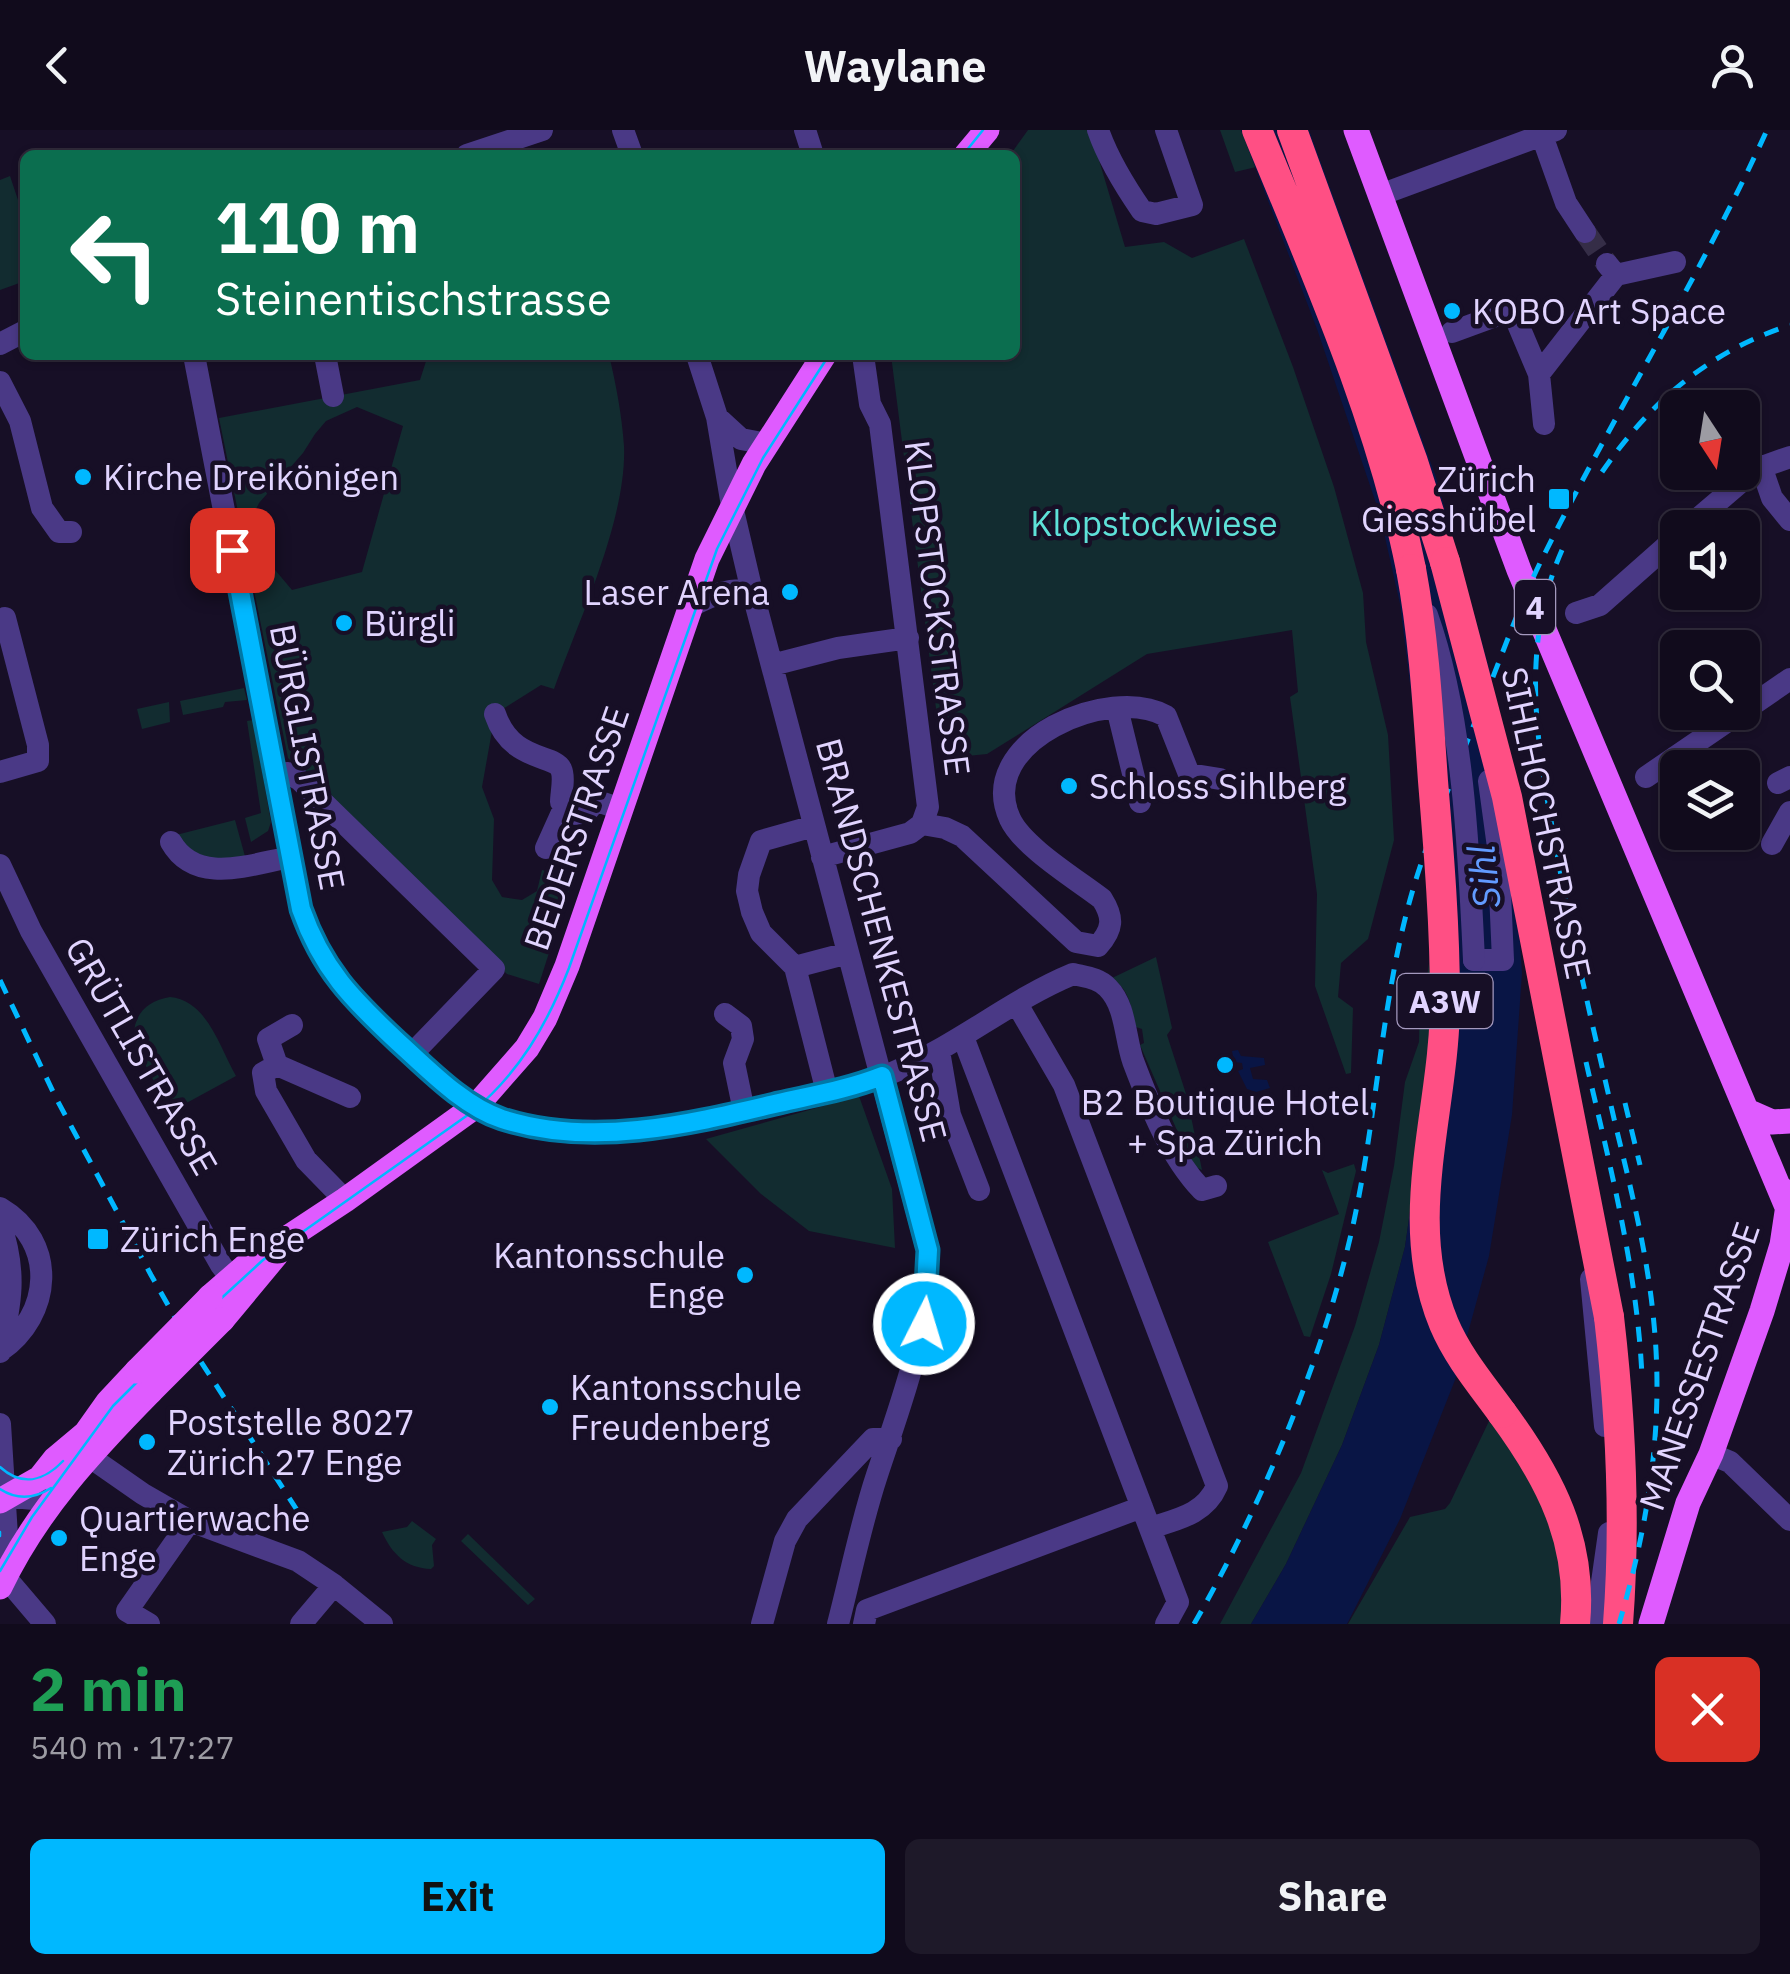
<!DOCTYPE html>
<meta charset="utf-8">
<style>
:root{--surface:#110b1c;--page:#1e1929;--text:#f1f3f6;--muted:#9c9ba3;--line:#302b3b;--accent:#00b8ff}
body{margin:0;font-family:"IBM Plex Sans",sans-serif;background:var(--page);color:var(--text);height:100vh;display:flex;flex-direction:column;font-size:38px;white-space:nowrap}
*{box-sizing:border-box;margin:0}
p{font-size:32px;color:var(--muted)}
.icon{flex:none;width:55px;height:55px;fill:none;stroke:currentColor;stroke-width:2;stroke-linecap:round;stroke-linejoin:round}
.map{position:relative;height:1494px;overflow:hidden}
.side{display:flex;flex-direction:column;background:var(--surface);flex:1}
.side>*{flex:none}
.banner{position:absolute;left:20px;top:20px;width:1000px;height:210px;border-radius:15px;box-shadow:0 2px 8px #0004,0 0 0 2px var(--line);background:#0b6e4f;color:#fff;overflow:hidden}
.needle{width:65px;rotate:168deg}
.fabs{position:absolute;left:1660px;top:260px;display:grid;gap:20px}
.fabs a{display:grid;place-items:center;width:100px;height:100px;border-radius:15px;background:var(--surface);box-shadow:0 2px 8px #0004,0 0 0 2px var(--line);font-size:50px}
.pin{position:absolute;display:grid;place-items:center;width:85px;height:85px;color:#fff;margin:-42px;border-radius:20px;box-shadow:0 5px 15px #0006}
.me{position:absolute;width:110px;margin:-55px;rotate:5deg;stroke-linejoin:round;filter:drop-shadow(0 0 8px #0008)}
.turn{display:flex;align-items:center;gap:35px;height:210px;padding:0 30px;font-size:45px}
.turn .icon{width:130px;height:130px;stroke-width:2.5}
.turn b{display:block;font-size:70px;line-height:85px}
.round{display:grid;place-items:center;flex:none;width:105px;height:105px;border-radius:15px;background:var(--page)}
.headline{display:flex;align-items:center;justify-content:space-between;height:170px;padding:0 30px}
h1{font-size:60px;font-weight:700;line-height:75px;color:#1e9e55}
.action{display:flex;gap:20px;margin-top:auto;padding:20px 30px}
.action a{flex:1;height:115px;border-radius:15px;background:var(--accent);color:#111;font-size:40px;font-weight:700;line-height:115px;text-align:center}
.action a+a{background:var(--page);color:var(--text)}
header{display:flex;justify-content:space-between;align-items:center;height:130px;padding:0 30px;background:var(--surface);font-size:45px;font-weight:700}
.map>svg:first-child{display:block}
.green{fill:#122c30;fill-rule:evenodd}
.water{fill:#091545}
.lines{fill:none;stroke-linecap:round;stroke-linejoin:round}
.minor-tunnel{stroke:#352d47;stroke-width:22;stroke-dasharray:22 11;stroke-linecap:butt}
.minor{stroke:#4a3986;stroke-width:22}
.major{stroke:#df5bff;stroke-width:25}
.highway{stroke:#ff4f84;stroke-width:30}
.tram{stroke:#00b8ff;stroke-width:2.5}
.rail{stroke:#00b8ff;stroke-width:5;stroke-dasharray:15 12;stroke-linecap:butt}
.minor-bridge{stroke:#4a3986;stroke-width:22}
.major-bridge{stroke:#df5bff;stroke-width:25}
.highway-bridge{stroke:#ff4f84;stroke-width:30}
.route-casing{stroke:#0078a6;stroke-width:25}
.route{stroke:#00b8ff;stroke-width:18}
.poi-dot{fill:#00b8ff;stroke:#170f26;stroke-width:4}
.labels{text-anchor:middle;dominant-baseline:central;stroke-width:9;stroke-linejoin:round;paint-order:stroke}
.shield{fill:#170f26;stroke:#a499be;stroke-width:2.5}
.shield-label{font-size:32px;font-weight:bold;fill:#e1d4ff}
.poi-label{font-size:35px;fill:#e1d4ff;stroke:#170f26;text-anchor:start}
.park-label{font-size:35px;fill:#5ee1d8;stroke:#170f26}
.street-label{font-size:35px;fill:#e1d4ff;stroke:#170f26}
.water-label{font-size:38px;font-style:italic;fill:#629bff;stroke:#170f26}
</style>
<header><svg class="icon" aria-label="back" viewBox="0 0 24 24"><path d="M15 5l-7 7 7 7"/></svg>Waylane<svg class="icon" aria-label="person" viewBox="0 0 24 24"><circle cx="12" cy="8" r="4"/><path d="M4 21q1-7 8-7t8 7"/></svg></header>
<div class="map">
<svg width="1790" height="1494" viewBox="0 0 1790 1494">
<rect width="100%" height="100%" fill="#170f26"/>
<path class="green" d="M1028 0H1090L1125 117 1164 112 1192 128 1244 109 1293 237 1334 357 1363 463 1366 512 1388 605 1394 710 1368 809 1341 833 1338 867 1353 878 1351 943 1346 944 1315 856 1317 764 1290 567 1298 562 1292 500 1147 524 987 624 947 628 936 578 891 225H1015V25H1010Z
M1220 0H1241L1256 37 1235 42Z
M10 46 25 91V151L0 160V50Z
M428 225H609C616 254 622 286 624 316 627 389 579 490 554 559L541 555 495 584 482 657 494 689 492 750 502 767 522 770 537 761 542 740 573 748 539 854 507 844 501 838 288 628 219 288 420 250ZM357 277 403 296 362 442 292 460 244 403 259 373 303 323 315 304 326 291Z
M244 558 247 570 225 572 223 577 183 585 180 571Z
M169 572 170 592 142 599 137 579Z
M253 590 271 692 268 701 251 712 245 688 261 683 247 591Z
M235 690 246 730 204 734 176 705Z
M1432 813 1431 931 1405 1117 1379 1215 1342 1315 1286 1434 1251 1494H1220L1301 1343 1355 1196 1379 1112 1394 1036 1405 952 1419 912 1420 866 1426 854Z
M1156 827 1172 898 1167 905 1187 967 1202 1040 1192 1035 1140 915 1144 913 1142 899 1136 897C1130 876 1131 862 1112 848Z
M170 867C207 870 220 918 236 946L170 982 135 915C130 889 144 871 170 867Z
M859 966 892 1059 895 1118 809 1101 761 1064 706 1009Z
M1354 1034 1356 1041 1331 1144 1310 1207 1304 1206 1268 1112 1339 1084 1322 1040 1328 1043Z
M1490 1289 1549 1368 1569 1494H1348L1410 1387 1445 1379 1450 1373Z
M412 1391 436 1409 432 1415 434 1436 431 1439C406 1438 392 1424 382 1402L407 1397Z
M468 1404 535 1469 528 1475 461 1411Z"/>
<path class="water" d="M1241 0H1309L1436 347 1490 541 1512 689 1522 843 1512 985 1489 1126 1466 1210 1455 1250 1400 1389 1347 1494H1251L1286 1434 1342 1315 1379 1215 1405 1117 1431 931 1436 843 1426 681 1400 474 1380 385 1317 199Z
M1238 920 1241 926 1264 928 1265 935 1250 938 1253 949 1267 950 1270 958 1256 962 1247 959 1238 941 1243 939 1242 933 1234 932 1232 921Z"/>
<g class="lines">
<path class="minor-tunnel" d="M1585 102 1607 134"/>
<path class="minor" d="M623 0 632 25
M805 0 813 25
M1098 0C1108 29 1124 55 1142 81L1156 84 1192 75 1166 0
M1540 0 1566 73 1585 102
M467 25 542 0
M1380 65 1556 0
M1616 145 1675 132
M1452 202 1512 180 1539 244
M0 214 25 201
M194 225 301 779C322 839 352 869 398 911 428 938 461 974 500 988 592 1021 693 993 784 972 821 963 859 957 894 942 957 916 1010 870 1073 844 1085 847 1099 848 1108 858 1126 876 1125 908 1133 931 1150 976 1169 1025 1202 1060L1216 1056
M325 225 333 266
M697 225 717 287 732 376 750 453 927 1120C930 1201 902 1269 877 1345 861 1393 851 1444 838 1494
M0 252 20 291 42 378 59 402H71
M717 287 741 309 767 314
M1544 294 1539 244 1616 145 1607 134
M1761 336 1772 368 1790 390
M1687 398 1756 339 1790 327
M689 477C711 466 728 457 752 461
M1576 483 1600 475 1678 406
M772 535 838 518 908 508
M1117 578 1140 672
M1742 582 1790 549
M495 584C511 632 554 624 561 639 565 648 561 663 561 672L571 684C584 684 589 683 594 670L621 679
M0 642 38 631V615L5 488
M275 644 288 643 300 650 494 839 412 924
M1646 647 1741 582
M1778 653 1790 647
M922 694 945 698 962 706 1076 812 1098 816C1113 799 1114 788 1102 769 1076 749 1023 717 1010 689 974 611 1111 554 1166 586L1189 644 1220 649
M814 696 761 711 749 745 747 761 752 782 761 803 795 837 827 962
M171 712C196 756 251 734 291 727
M1772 714 1790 682
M546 718 564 678
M822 727 910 703 922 694 928 677 880 294 870 274 863 225
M0 735 31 801 221 1135 231 1148
M1474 830H1503L1498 717 1489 651
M795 837 848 823
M1017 874 1064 955 1217 1356C1205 1384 1178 1389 1150 1398
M725 884 741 896 743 909 734 933 744 981
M292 895 268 909 277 935 263 943 266 961 306 1030 345 1070
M963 907 1178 1472 1166 1494
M939 921 950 985 979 1060
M277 935 350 967
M0 1078C58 1112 52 1185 0 1221
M0 1093C17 1142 11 1173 0 1222
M1591 1149 1605 1296
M0 1294 9 1438
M1711 1324 1730 1332 1790 1390
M87 1325 143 1364 190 1391 298 1431 334 1455 382 1494
M0 1366 34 1369 64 1355
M5 1447 45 1494
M149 1494 127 1481 190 1391
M301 1494 334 1455
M762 1494 785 1411 797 1389 873 1309H891
M864 1494 867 1480 1142 1377
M1596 1494 1609 1403"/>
<path class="major" d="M1356 0 1519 440 1787 1077
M966 25 987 0
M1747 981 1772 992 1790 991
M210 1167 248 1134 345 1070 477 975 527 918 545 888 567 836 707 429 754 334 824 225
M222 1190 276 1125
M0 1371 40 1348 55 1329 86 1303 108 1272 137 1241
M0 1457C36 1381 92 1321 150 1262
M1651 1494 1688 1373 1711 1324 1762 1181 1782 1115 1790 1062"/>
<path class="highway" d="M1257 0C1315 141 1381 289 1411 439
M1292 0 1413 332 1445 432
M1609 1187C1621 1290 1626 1390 1618 1494
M1502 1283C1550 1348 1583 1411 1575 1494"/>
<path class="tram" d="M963 25 983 0
M0 1337C22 1357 44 1351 63 1331
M0 1359C17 1370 34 1369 51 1358
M0 1402V1406
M0 1441 32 1387 113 1276 214 1175 263 1130 472 982C519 943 547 895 569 838L717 419 763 328 829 225"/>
<path class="rail" d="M1602 342C1650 272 1708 222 1790 195
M1562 420C1519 518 1537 616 1556 718 1572 810 1594 901 1615 993 1631 1059 1648 1126 1654 1194 1664 1297 1648 1396 1619 1494
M0 850 56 968 151 1145 194 1221 297 1380
M1586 932C1610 1036 1637 1139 1642 1246
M1625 973 1640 1035
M1194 1494C1262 1376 1329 1215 1356 1081 1380 964 1383 844 1422 731 1442 672 1466 615 1489 557 1507 512 1523 466 1545 423 1616 280 1701 145 1767 0"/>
<path class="minor-bridge" d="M1427 485C1463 586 1469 722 1474 830"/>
<path class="major-bridge" d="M137 1241 210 1167
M150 1262 222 1190"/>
<path class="highway-bridge" d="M1445 432 1507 667 1609 1187
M1411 439C1424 509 1428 580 1433 651 1439 724 1445 797 1445 871 1445 980 1400 1088 1444 1194 1458 1227 1481 1254 1502 1283"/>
</g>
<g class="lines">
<defs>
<path id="route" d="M232 420 301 779C322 839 352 869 398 912 428 939 463 976 502 989 593 1018 690 994 779 973 814 965 849 959 882 946L928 1120 924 1194"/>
</defs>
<use href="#route" class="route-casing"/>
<use href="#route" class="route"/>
</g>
<g class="poi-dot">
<circle cx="1452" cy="181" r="10"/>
<circle cx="83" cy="347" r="10"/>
<rect x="1547" y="357" width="24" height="24" rx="5"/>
<circle cx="790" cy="462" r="10"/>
<circle cx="344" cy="493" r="10"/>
<circle cx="1069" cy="656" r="10"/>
<circle cx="1225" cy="935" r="10"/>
<rect x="86" y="1097" width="24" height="24" rx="5"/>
<circle cx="745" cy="1145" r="10"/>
<circle cx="550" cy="1277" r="10"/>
<circle cx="147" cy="1312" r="10"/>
<circle cx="59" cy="1408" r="10"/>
</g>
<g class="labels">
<g class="shield">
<rect x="1515" y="450" width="40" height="54" rx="8"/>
<rect x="1397.5" y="844" width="95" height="54" rx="8"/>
</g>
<g class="shield-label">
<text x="1535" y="477">4</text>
<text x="1445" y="871">A3W</text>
</g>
<g class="poi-label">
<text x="1472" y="181">KOBO Art Space</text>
<text x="103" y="347">Kirche Dreikönigen</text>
<text x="1536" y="349" text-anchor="end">Zürich<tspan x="1536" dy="40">Giesshübel</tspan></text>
<text x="770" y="462" text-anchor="end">Laser Arena</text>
<text x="364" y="493">Bürgli</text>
<text x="1089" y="656">Schloss Sihlberg</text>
<text x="1225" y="972" text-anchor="middle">B2 Boutique Hotel<tspan x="1225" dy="40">+ Spa Zürich</tspan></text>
<text x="120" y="1109">Zürich Enge</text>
<text x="725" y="1125" text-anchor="end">Kantonsschule<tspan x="725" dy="40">Enge</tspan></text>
<text x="570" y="1257">Kantonsschule<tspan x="570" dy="40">Freudenberg</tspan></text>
<text x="167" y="1292">Poststelle 8027<tspan x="167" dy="40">Zürich 27 Enge</tspan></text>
<text x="79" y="1388">Quartierwache<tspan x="79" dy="40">Enge</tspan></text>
</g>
<g class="park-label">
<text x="1154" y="393">Klopstockwiese</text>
</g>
<g class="street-label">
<text transform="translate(938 478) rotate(83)">KLOPSTOCKSTRASSE</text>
<text transform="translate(308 627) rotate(79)">BÜRGLISTRASSE</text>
<text transform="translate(1547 693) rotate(78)">SIHLHOCHSTRASSE</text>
<text transform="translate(576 698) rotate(-71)">BEDERSTRASSE</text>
<text transform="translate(882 810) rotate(75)">BRANDSCHENKESTRASSE</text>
<text transform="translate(142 926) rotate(60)">GRÜTLISTRASSE</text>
<text transform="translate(1699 1236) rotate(-71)">MANESSESTRASSE</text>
</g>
<g class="water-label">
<text transform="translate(1483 747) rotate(-96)">Sihl</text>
</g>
</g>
</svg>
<div class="fabs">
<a><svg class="needle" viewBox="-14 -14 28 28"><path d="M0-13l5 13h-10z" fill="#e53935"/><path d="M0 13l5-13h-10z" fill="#9c9ba3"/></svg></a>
<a><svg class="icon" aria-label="sound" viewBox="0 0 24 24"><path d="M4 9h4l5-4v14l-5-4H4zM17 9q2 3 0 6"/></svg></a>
<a><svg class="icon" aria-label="search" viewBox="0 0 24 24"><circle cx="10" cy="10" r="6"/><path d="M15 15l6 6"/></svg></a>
<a><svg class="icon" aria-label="layers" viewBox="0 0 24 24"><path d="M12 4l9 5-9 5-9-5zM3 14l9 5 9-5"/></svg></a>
</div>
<div class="pin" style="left:232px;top:420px;background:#d93025"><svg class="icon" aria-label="arrive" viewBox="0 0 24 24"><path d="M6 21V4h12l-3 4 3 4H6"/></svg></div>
<svg class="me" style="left:924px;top:1194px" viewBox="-20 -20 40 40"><circle r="17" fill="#00b8ff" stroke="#fff" stroke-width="3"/><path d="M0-11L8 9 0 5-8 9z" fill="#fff"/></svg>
<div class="banner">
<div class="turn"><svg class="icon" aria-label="left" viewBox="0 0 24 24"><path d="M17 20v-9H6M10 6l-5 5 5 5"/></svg><div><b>110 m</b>Steinentischstrasse</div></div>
</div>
</div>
<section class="side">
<div class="headline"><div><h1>2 min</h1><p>540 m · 17:27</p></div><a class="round" style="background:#d93025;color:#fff"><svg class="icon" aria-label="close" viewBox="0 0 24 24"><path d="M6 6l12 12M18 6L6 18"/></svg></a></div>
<div class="action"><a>Exit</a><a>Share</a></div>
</section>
